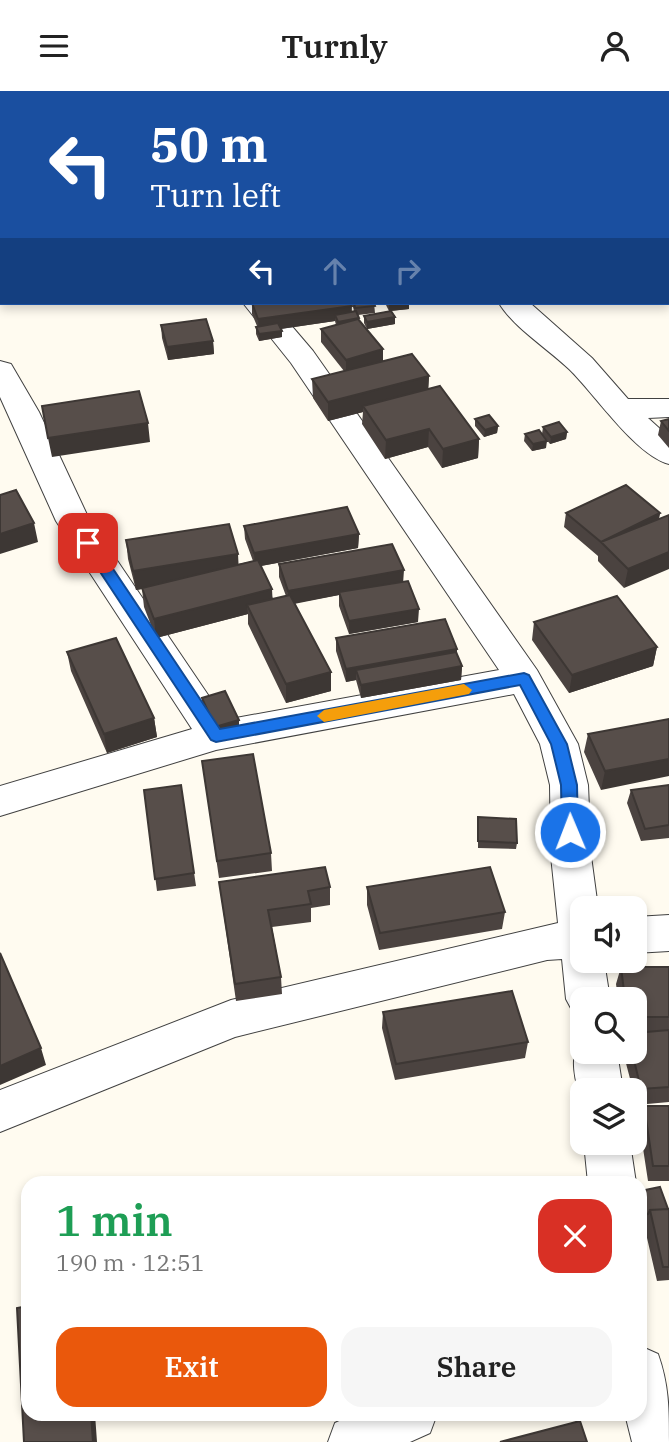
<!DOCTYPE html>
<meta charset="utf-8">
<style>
:root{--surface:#fff;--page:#f6f6f6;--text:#222;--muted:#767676;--accent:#ea580c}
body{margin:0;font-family:"IBM Plex Serif",serif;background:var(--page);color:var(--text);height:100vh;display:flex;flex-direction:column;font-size:26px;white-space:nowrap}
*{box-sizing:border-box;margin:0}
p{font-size:23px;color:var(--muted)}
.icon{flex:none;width:38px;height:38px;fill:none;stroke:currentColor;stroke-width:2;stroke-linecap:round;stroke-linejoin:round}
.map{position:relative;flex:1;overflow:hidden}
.details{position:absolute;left:21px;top:1085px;width:626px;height:245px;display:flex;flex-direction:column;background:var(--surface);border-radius:21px;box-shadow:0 4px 10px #0003}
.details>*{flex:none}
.top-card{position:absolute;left:0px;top:0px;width:670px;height:214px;box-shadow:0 4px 10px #0003;background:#1a4fa0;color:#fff;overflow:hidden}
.buttons{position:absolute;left:570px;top:805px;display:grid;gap:14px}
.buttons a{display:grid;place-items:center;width:77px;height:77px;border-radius:14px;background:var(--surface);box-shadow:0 4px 10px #0003;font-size:35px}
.pin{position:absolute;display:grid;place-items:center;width:60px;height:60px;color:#fff;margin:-30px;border-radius:14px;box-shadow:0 4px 10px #0006}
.me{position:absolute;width:77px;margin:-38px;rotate:359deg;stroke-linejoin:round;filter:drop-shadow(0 0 5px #0008)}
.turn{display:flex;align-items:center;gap:24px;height:147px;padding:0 35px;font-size:32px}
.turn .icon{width:91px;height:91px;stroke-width:2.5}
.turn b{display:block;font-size:49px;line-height:60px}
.lanes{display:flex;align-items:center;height:66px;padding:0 35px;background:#0003;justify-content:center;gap:35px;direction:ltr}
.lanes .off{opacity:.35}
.round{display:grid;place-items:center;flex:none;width:74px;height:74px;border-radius:21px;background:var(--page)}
.overview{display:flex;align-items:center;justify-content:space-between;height:119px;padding:0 35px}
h1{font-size:42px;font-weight:600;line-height:52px;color:#1e9e55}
.button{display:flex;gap:14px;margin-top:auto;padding:14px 35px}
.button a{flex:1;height:80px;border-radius:21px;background:var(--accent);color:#fff;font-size:28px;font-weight:600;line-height:80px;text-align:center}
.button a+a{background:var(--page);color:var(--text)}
header{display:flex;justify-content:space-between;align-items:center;height:91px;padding:0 35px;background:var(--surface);font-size:32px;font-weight:600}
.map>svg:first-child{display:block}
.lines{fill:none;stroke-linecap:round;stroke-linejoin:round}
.minor-casing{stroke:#414141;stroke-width:2}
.minor{fill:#fff;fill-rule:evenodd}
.wall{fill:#4b4340}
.shaded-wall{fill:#3d3734}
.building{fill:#574e4a;stroke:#3d3734;stroke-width:2}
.route{fill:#1a73e8;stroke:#114b97;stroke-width:2}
.slow{fill:#f59e0b}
</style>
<header><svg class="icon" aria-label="menu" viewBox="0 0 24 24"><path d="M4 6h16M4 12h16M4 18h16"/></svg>Turnly<svg class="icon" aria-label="person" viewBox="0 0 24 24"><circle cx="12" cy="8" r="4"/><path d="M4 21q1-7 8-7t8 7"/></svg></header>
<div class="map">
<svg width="669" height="1351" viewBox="0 0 669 1351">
<rect width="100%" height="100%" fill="#fffbf0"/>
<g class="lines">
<defs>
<path id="minor" d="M0 0H20L21 2H2V7Z
M244 0H269L270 2H245Z
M477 0H502L503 2H478Z
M668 31H669V45H668Z
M0 120H2V136H0Z
M243 212H272L313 260 537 579 578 653 588 694 591 765 598 817H583V870H604L610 908H583V925L573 921 566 908 562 868 547 869 235 946 0 1041V999L231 909 558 832 551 765 550 694 540 653 514 603 216 659 0 725V695L192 638 56 430 0 306V270L11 273 39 321 89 428 225 629 499 579 291 272Z
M499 212H530L592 267 628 308H669V326L648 327 669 346V373C635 364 595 303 569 278 548 258 513 236 499 212Z
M669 824V860L635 862V826Z
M583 946V961H617L623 999H583V1011C574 991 570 967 579 947Z
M584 1052H630L636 1092H588Z
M640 1255 658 1263C669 1294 669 1318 669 1351H632L625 1323H640Z
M354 1323H437L430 1342 410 1351H328L335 1332Z"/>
</defs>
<use href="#minor" class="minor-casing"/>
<use href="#minor" class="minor"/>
</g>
<path class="wall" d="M252 212H350L352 221 354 220 352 212H374L375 222 358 224 359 229 383 258V271L429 285 428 298 479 348 478 367 442 377 428 356 385 368 362 333 363 321 328 330 313 307 312 288 344 280 321 251V238L336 234 335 230 281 238 282 246 259 250 256 243V236L257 235 252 223Z
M385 212H409V218L391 220 395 226V233L367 238 364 232V225L389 220Z
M161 234 213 250 214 263 168 269 162 247Z
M475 328 498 335 497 342 484 346 475 335Z
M669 328V357L658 344 661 330Z
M543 336 567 341 566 348 550 353 542 343Z
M525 343 546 357 532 360 524 350Z
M566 422H660L659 428 624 497 598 470V465L564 436Z
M244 435 359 443 358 457 261 475 273 508 286 505 279 486V473L403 491 418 531 349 543 339 515V504L295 512 331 600 286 612 248 533V523L156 547 144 516 142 498 136 499 128 468 126 449 238 463V473L253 470 245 448Z
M534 531 657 556 653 575 569 602 532 549Z
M336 547 457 558V563L462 575 461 589 361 607 356 589 346 591 336 560Z
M67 561 154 627 157 646 107 662 71 580Z
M202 607 239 629V636L216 643 202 614Z
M669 628 601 699 584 661 588 643Z
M202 670 271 762 272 780 219 787Z
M181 694 196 795 157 800 144 699Z
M669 694V747L641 750 627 712 631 699Z
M478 726 517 752 516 758 478 757Z
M219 791 330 796V814L311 817V831L272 836 281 886 282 903 236 910Z
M367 796 505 821 502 838 379 859 367 814Z
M621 876H669V1011L636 1014 635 999H633L623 961H635V908H618L616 893Z
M383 921 528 951 525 967 395 989 382 937Z
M588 961H616V966L614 972 588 971Z
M644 1015H669V1090H648L639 1031Z
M640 1100 669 1118V1189L657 1190 644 1134 646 1128 640 1129Z"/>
<path class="shaded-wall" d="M210 0H218L219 2H203Z
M655 0H669V7L668 2H650Z
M402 212H409V218L389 220V213Z
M352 215 351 228 335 224V230L259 241 258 228Z
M395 226V233L367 238V231Z
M282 240V246L259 250V243Z
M213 250 214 263 168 269 167 256Z
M383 258V272L346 282V269Z
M429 285 428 304 363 315V321L328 330V311Z
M148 332 150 351 52 366 48 347Z
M498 335 497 342 484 346 485 339Z
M429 338 428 356 385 368 386 349Z
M567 341 566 348 550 353 551 346Z
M479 348 478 367 442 377 443 358Z
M547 350 546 357 532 360 533 353Z
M660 422 657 435 601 451Z
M34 432 38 451 0 463V443Z
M359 443 358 457 255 476 254 462Z
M669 461V478L624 497 628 478Z
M238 463 239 482 136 499 133 480Z
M404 479 403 493 339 501V504L289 514 288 500Z
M272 498 273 517 247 514 248 523 156 547 154 528Z
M419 518 418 531 349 543V530Z
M657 556 653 575 569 602 572 584Z
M457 558 456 571 356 579V589L346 591V578Z
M462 575 461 589 361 607V594Z
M331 581V600L286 612V593Z
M154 627 157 646 107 662 104 643Z
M239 629V636L216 643 215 636Z
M669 668V685L601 699 605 680Z
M41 957 46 974 0 994V975Z
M91 1323H95L97 1351H93Z"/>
<path class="building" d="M131 0H141L142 1 132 2Z
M142 0H210L203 2H144Z
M271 0H306V2H272Z
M397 0H464L465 2H398Z
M549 0H609L612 2H544Z
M619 0H655L650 2H622Z
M252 212H350L352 215 258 228Z
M354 212H374L375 215 355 217Z
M356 220 359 227 338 231 335 224Z
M391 220 395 226 367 231 364 225Z
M206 228 213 250 167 256 161 234Z
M358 228 383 258 346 269 321 238Z
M278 232 282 240 259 243 256 236Z
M412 263 429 285 328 311 312 288Z
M440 295 479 348 443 358 429 338 386 349 363 315Z
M139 300 148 332 48 347 42 315Z
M489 324 498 335 485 339 475 328Z
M669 328V340L661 330Z
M559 331 567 341 551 346 543 336Z
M539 339 547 350 533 353 525 343Z
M626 394 660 422 601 451 566 422Z
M16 399 34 432 0 443V404Z
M347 416 359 443 254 462 244 435Z
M669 424V461L628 478 601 451Z
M229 433 238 463 133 480 126 449Z
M392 453 404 479 288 500 279 473Z
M258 469 272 498 154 528 142 497Z
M408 490 419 518 349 530 339 501Z
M290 504 331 581 286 593 247 514Z
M617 505 657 556 572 584 534 531Z
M445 528 457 558 346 578 336 547Z
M116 547 154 627 104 643 67 561Z
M456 561 462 575 361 594 356 579Z
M225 600 239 629 215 636 202 607Z
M669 628V668L605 680 588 643Z
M253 663 271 762 217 770 202 670Z
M181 694 194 782 155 788 144 699Z
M669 694V734L645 738 631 699Z
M478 726 516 728 517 752 478 750Z
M325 776 330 796 308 800 311 813 268 819 281 886 235 893 219 791Z
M490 776 505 821 380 842 367 796Z
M0 862 41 957 0 975Z
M621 876H669V926H635V908H625Z
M512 900 528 951 396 973 383 921Z
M669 939V996L641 998 632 961H635V942Z
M590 961H616V966L590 965Z
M644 1015H669V1075H653Z
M483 1088 484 1092H458Z
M660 1096 668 1118 650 1119 648 1123 640 1124V1100Z
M669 1118V1176H663L650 1119Z
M28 1215V1323H91L93 1351H24L17 1217Z
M580 1330 587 1351H500Z"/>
<path class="route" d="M88 447 93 448 220 638 524 582 529 584 567 653 577 694 578 741 576 746H564L562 741 561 694 551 653 520 594 216 651 211 649 81 452Z"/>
<path class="slow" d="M464 593 472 599 469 603 324 631 317 625 324 619Z"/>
</svg>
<div class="buttons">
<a><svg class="icon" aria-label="sound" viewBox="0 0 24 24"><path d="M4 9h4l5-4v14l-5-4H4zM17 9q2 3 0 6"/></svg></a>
<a><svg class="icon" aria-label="search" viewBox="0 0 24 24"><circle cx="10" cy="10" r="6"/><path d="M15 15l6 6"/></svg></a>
<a><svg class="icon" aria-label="layers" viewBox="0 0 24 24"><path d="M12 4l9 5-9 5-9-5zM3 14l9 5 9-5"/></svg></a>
</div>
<div class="pin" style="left:88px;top:452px;background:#d93025"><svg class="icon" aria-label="arrive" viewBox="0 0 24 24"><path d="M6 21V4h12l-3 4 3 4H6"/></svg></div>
<svg class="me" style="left:570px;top:741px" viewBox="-20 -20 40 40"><circle r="17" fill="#1a73e8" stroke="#fff" stroke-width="3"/><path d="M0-11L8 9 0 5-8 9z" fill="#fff"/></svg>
<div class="top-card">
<div class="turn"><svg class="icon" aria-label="left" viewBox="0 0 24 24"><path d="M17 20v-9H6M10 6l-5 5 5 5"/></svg><div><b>50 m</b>Turn left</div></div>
<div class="lanes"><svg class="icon" aria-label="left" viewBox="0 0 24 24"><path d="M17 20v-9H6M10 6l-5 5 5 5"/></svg><svg class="icon off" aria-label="ahead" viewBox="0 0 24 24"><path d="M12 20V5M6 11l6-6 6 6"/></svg><svg class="icon off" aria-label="right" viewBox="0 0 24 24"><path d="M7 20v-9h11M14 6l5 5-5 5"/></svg></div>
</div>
<section class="details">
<div class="overview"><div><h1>1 min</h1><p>190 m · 12:51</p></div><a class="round" style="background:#d93025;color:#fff"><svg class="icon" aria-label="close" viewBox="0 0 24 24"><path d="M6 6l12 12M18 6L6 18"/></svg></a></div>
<div class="button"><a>Exit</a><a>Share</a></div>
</section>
</div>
